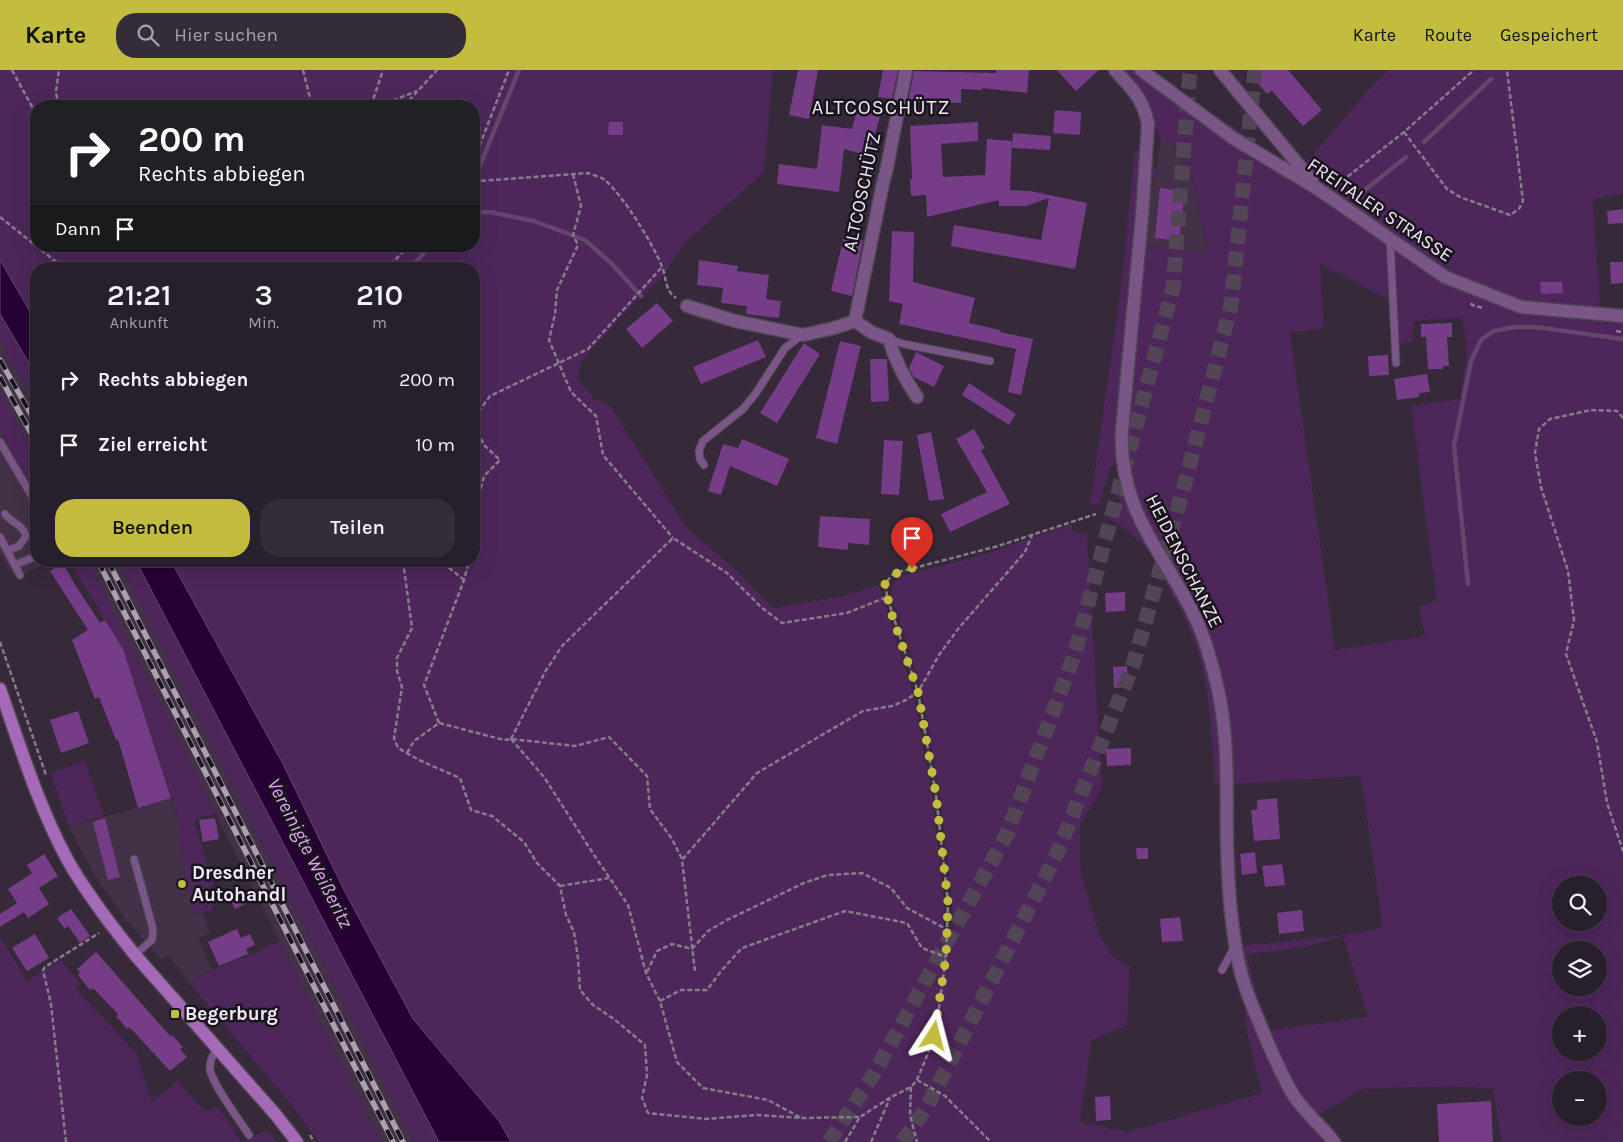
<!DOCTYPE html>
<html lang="de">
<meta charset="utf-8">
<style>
:root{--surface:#281f2c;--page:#342c38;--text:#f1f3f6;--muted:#a5a2a9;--line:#443d48;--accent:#c2bd3f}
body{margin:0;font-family:Karla,sans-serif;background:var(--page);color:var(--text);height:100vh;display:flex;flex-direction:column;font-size:19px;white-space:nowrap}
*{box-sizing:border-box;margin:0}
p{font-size:16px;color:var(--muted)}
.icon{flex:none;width:28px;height:28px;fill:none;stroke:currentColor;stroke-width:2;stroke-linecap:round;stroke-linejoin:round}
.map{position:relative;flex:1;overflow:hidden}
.side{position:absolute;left:30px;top:192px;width:450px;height:305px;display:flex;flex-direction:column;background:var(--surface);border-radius:20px;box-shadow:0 5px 20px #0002,0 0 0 1px var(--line)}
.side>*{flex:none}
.banner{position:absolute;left:30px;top:30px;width:450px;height:152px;border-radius:20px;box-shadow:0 5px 20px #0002,0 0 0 1px var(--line);background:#202124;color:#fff;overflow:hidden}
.tools{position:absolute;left:1552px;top:806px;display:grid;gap:10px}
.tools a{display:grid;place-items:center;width:55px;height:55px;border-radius:50%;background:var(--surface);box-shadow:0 5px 20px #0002,0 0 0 1px var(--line);font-size:25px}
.pin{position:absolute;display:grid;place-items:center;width:42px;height:42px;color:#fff;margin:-51px -21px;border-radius:50% 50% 50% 0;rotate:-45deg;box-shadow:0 0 5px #0007}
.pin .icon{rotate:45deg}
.me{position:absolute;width:55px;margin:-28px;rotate:9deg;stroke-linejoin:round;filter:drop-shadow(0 0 4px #0008)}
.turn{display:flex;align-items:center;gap:18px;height:105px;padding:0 25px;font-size:22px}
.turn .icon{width:65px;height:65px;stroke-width:2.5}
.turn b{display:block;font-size:35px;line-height:42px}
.then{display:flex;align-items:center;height:48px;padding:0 25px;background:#0003;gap:10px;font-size:19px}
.eta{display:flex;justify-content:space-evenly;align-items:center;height:85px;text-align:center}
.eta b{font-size:30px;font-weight:600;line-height:35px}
.cta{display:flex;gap:10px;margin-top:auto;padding:10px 25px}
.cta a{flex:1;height:58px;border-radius:20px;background:var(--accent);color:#111;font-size:20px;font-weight:600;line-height:58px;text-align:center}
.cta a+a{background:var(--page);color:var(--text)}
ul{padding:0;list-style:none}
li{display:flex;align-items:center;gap:15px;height:65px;padding:0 25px}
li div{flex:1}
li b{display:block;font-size:19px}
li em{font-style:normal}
header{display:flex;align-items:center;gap:30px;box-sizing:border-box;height:70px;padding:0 25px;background:var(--accent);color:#111}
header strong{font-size:24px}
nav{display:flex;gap:28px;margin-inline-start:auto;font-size:18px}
.search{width:350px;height:45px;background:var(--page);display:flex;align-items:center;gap:12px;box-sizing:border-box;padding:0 18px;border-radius:20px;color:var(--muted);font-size:19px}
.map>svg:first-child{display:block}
.built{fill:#423147}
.green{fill:#4d275a;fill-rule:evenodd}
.water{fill:#270033;stroke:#64466d}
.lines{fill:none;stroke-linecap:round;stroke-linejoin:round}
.stream{stroke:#64466d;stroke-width:4.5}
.building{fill:#753c87}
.highway-tunnel{stroke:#524656;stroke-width:15;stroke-dasharray:15 8;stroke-linecap:butt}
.lane-casing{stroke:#504454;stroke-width:9}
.street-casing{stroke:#504454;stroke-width:15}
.secondary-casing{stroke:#504454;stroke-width:15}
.path{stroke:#877c8b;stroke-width:2.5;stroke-dasharray:5 2.5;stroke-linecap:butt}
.lane{stroke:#7a5686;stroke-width:7}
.street{stroke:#7a5686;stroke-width:12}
.secondary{stroke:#a46ab7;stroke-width:12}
.rail-casing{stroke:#aba1ae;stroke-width:5.5}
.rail{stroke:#1a141c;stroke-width:4;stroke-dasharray:11;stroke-linecap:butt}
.route{stroke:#c2bd3f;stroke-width:9;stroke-dasharray:0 16.2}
.poi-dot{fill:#c2bd3f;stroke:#1a141c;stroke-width:2}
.labels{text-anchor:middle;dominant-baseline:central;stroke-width:5;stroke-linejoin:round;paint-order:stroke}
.street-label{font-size:19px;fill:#f1e9f4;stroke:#1a141c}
.poi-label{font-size:19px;font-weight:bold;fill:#f1e9f4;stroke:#1a141c;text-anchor:start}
.neighbourhood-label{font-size:20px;letter-spacing:1px;fill:#f1e9f4;stroke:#1a141c}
.water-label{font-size:20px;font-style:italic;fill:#e3a6f7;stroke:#1a141c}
</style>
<header>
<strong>Karte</strong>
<div class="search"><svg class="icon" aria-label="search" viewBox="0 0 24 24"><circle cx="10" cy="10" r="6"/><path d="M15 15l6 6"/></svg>Hier suchen</div>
<nav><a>Karte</a><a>Route</a><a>Gespeichert</a></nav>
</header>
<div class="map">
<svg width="1623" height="1072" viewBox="0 0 1623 1072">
<rect width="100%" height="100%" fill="#36293a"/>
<path class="built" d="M1161 68 1170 73 1187 93 1194 115 1206 172V183L1146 177 1152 109 1157 97Z
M0 271 36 335V389L0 321Z
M0 360 36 423V491H52L14 507 0 482Z
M88 491H118L374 994 413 1072H381Z
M171 728 182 757 195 843H203L210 864 199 869 212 900 204 903 190 914 169 886 160 889 123 846 93 803 69 757Z"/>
<path class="green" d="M0 0H773L764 102 684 174 659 211 641 226 590 281 582 291 577 308 595 330 609 334 686 457 736 500 773 538 843 526 879 515 913 622 932 727 944 831V859L953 860 952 832 940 724 922 621 892 527V515L899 507 985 484 1072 454 1073 461 1087 464 1102 717 1080 756V799L1100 867 1113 887 1130 896 1127 955 1091 971 1080 1052 1128 1062 1262 1023 1247 962 1244 930 1328 1072H511L499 1051 413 949 344 820 283 694 171 491H474V199H36V252L0 190ZM36 36H474V176H36Z
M1120 0H1133L1153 16 1159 8 1299 101 1371 17 1389 0H1623V124L1593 129 1600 236 1623 239V1072H1501L1494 1019 1453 1016 1363 1019 1317 1045 1293 1015 1251 920 1241 876 1343 865 1383 858 1361 706 1234 714 1231 673 1222 619 1148 457 1131 413 1125 365 1152 99 1157 97 1152 109 1146 176 1206 183V172L1194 114 1187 93 1170 73 1161 68 1151 50ZM1320 194 1393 231 1395 274 1412 272 1414 251 1462 247 1467 283 1460 329 1411 336 1437 531 1419 535 1425 566 1335 580 1290 262 1324 259ZM1561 815H1599V852H1561ZM1343 866 1368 947 1271 960C1261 934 1251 912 1247 884L1301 878ZM1561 880H1599V918H1561ZM1561 945H1599V982H1561ZM1561 1010H1599V1048H1561Z
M1145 64 1118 390 1110 398 1100 433 1090 436 1122 209 1134 86Z
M0 244 36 305V335L0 271Z
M0 321 36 389V423L0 360Z
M1120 409 1121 410C1156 480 1198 549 1215 627 1221 655 1221 685 1223 714H1215L1208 628 1201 591 1189 556 1148 479 1128 461 1105 445 1116 444 1120 430 1114 424Z
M69 491H88L216 743 194 750 213 814 210 819 213 840 194 844 177 760 181 756 123 579Z
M118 491H136L439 1072H413L374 994Z
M85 691 104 746 69 757 51 703Z
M0 866 27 911 61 890 81 914 75 918 136 983 152 1032 177 1011 204 1040 219 1038 241 1072H0Z
M280 870 381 1072H319L298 1043 190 914 204 903 251 885Z
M267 1060 277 1072H242Z"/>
<path class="water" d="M0 190 36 252V305L0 244Z
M136 491H171L283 694 344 820 413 949 499 1051 511 1072H439Z"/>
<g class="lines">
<path class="stream" d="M1424 72 1491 9
M474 110 519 0
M1355 128 1406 87
M474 143 490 142 534 151 585 170 611 193 641 226
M410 199 430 176
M1468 514 1454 376 1471 291 1481 270 1494 261 1514 257H1535L1623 269"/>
</g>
<path class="building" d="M798 0H818L809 49 789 45Z
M883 0H898L892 29 878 27Z
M996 0H1029L1027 23 982 18V20L961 19V33L908 32 914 1 996 3Z
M1057 0H1099L1076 21Z
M1247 0H1288L1322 40 1303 56 1272 21 1267 24Z
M857 40 880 47 868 86 844 79 839 122 777 114 779 94 817 99 822 55 852 59Z
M1055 40 1081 42 1080 65 1053 63Z
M609 52H623V65H608Z
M978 52V71L941 74 943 107 985 105 987 69 1012 71 1010 120 1030 121 1087 133 1075 199 951 176 954 155 1041 170 1049 128 1026 136H999V130L927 147 926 125 911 126 910 109H912L910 56Z
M1013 63 1051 66 1050 80 1012 78Z
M1160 118 1185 121 1179 171 1155 168Z
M1623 139V153L1608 154 1607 141Z
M892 161 914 162 913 212 975 228 969 253 1000 260V262L1033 269 1021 325 1008 322 1016 279 899 254 903 234 889 231Z
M844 166 863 170 852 226 831 221Z
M699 190 738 196 737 201 769 205 766 229 781 231 779 248 746 244 747 236 721 233 723 218 697 215Z
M1610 192H1623V213L1611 214Z
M1540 212H1562L1563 223 1541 224Z
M657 233 673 251 642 278 626 259Z
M1452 253V267H1447L1449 296H1443V299H1428L1426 267H1421V254Z
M758 270 766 287 701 314 693 297Z
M840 271 861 276 837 374 816 368Z
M804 273 820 284 777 353 760 343Z
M916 282 944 296 934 317 914 307 909 298Z
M1388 285 1389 305 1369 306 1368 286Z
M870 289H887L889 331 871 332Z
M1427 304 1430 322 1419 323V327L1397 330 1394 309Z
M969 313 1016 344 1009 355 962 325Z
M974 359 985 378 981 380 1010 434 950 462 941 444 987 422 956 369Z
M931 362 944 429 929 431 917 365Z
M742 369 789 389 777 416 730 396 721 425 708 421 723 374 738 378Z
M884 370 903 371 899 425 881 424Z
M820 446 870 449 869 475 848 473V480L818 477Z
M63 493 74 513 100 553 105 550 123 579 171 728 138 738 118 669 116 670 99 627 95 629 72 570 88 560 50 501Z
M1125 522V541L1106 542 1105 523Z
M1127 596 1128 617 1114 618 1113 597Z
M78 641 89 673 61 683 50 650Z
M1131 678V695L1107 696 1106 679Z
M1277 728 1280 769 1254 771 1251 740H1257V730Z
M105 748 120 807 108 810 93 752Z
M215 748 219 769 203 772 199 750Z
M1136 778H1148V789H1137Z
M1255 782 1257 803 1242 805 1240 784Z
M44 784 58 806 39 818 49 834 28 848 24 842 0 857V844L17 833 8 819 32 803 27 795Z
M1282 794 1285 815 1265 817 1262 796Z
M238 818 245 834 235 839 227 823Z
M71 839 90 866 80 873 68 856 65 859 57 848Z
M1302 840 1304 861 1279 864 1277 843Z
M1180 847 1183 871 1162 872 1160 849Z
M237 859 241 868 250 864 255 875 246 879 248 884 219 896 208 872Z
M35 864 49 888 27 901 12 878Z
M96 882 171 967 172 965 183 977 180 979 187 987 170 1001 134 962 129 957 127 959 116 946 118 944 93 918 90 920 78 905 80 903 77 899Z
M1110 1026 1111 1050 1096 1051 1095 1027Z
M1491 1031 1493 1072H1439L1437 1034Z"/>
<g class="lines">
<path class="highway-tunnel" d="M829 1072 875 1002 1007 764 1074 586 1173 218 1190 0
M902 1072 925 1040 1056 786 1133 595 1185 413 1231 236 1255 0"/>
<defs>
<path id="lane" d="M1390 168 1396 293
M889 269 904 274 990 291
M0 372 36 433
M704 395 700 389 699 381 703 371 743 339 756 323 785 278 802 265
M5 444C11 453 22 453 26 466L19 476 7 481
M0 467 20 505
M15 495 36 486
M134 789 153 859 152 870 135 885
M1222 900 1234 878
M217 978C213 985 209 992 210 1000 214 1017 239 1049 249 1065"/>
<path id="street" d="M1115 0C1132 19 1143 28 1148 54L1142 146 1122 360C1118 439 1161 479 1194 545 1203 563 1209 583 1214 603 1230 661 1226 715 1227 774 1228 816 1231 863 1241 903 1247 926 1258 949 1267 971 1275 989 1283 1008 1294 1026 1305 1043 1322 1056 1334 1072
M1141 0 1233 68 1318 119 1445 207 1521 237 1623 246
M1220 0 1312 111
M687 236 735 251 803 265 834 258 855 251
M855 251 883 113 886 102 906 0
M855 251 871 262 889 269C895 291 904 308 917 327"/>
<path id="secondary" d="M0 619C20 676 38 735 67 789 86 823 110 854 135 885L276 1045 297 1072"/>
</defs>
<use href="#lane" class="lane-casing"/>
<use href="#street" class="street-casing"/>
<use href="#secondary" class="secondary-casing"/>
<path class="path" d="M12 0 36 44
M303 0 312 36
M58 36 56 21 59 0
M371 36 383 0
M379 36 417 21
M404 36 437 0
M1404 62 1447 119 1460 127 1510 145 1519 139 1523 131 1507 0
M474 90 509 0
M573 104 581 136 573 165 578 175 557 220 555 244 549 270 571 322 596 346 603 385 673 468
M474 109 479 111 588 103C593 105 601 107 605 110 624 127 651 171 661 194 667 207 664 220 676 228
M1337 117 1342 111 1404 62 1474 0
M0 147 65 199
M384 199 393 192 409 176
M1471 233 1472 235 1483 238
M1616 261 1623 262
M474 348 490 326 588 279 662 197
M1623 348 1617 341 1591 340 1550 349 1539 359 1535 383 1541 417 1568 501 1574 550 1566 584 1597 672 1607 733 1623 781
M474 355 484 375 500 390 484 406 476 436 474 462
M403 491 412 558 397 588V601L402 617 394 668 398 678 419 690 460 708 471 740 492 746 524 772 537 793 560 816 566 845 574 862 578 888 580 920 593 935 614 949 645 975 647 1005 642 1028 648 1043 706 1049 756 1045 802 1048 860 1047
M446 491 447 496 464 510
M0 572 46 705
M439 653 424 615 464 510 469 491
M511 669 544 707 594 785 628 835 646 903 660 931 677 992 703 1018 768 1030 801 1048
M511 669 545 602 562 576 673 468 727 503 762 538 782 553 847 543 887 527
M407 683 414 671 439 653 504 670 511 669 575 676 609 667 647 706 650 739 672 769 682 789
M560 816 609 808
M692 879 708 861 727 850 804 813 828 805 862 803 891 818 907 838 948 860
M695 901 682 790 757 703 863 641 892 636 906 630 918 622 939 585 958 559 1025 482 1033 463
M647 902 657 881 672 874 692 879
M660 931 681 920H707L721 901 742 878 845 841 907 853 922 878 946 887
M917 1010 945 1026 991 1072
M911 1017 910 1045 917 1072
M310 1065 314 1072
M66 1072 51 934 43 900 45 897 99 863
M845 1072 860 1047 891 1027 911 1017 917 1010 935 966 946 887 948 832 936 725 918 622 887 527C886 516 885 510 895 503L998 476 1096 444
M871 1072 890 1028"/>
<use href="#lane" class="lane"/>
<use href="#street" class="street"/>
<use href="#secondary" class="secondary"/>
<defs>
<path id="rail" d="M0 290 36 353
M0 307 36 372
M98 491 393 1072
M108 491 403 1072"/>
</defs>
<use href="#rail" class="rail-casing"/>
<use href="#rail" class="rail"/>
</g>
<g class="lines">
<path class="route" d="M912 498C900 502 892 503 885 514L890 539 918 622 936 725 948 832 946 887 934 966"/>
</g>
<g class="poi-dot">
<circle cx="182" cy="814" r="5"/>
<rect x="170" y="939" width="10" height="10" rx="2.5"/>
</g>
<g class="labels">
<g class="street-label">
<text transform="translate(862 122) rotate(-78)">ALTCOSCHÜTZ</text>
<text transform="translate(1380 140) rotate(34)">FREITALER STRASSE</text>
<text transform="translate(1184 491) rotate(63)">HEIDENSCHANZE</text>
</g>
<g class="poi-label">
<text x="192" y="803">Dresdner<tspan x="192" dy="22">Autohandl</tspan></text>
<text x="185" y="944">Begerburg</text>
</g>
<g class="neighbourhood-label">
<text x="881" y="37">ALTCOSCHÜTZ</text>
</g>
<g class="water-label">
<text transform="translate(310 783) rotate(63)">Vereinigte Weißeritz</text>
</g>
</g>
</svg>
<div class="tools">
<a><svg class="icon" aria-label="search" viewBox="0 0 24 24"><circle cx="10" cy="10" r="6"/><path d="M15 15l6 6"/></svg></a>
<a><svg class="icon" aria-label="layers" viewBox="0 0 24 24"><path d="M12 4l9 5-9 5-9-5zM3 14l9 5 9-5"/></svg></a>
<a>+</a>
<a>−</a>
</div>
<div class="pin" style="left:912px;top:498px;background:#d93025"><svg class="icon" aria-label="arrive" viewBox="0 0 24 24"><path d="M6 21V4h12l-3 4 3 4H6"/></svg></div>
<svg class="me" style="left:934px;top:966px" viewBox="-20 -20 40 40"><path d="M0-17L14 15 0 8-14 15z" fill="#c2bd3f" stroke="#fff" stroke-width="4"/></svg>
<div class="banner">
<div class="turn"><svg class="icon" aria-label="right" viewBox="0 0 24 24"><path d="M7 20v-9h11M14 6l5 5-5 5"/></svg><div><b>200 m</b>Rechts abbiegen</div></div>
<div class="then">Dann<svg class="icon" aria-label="arrive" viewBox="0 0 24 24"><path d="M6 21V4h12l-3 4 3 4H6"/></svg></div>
</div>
<section class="side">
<div class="eta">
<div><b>21:21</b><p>Ankunft</p></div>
<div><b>3</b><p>Min.</p></div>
<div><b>210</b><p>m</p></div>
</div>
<ul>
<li><svg class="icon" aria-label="right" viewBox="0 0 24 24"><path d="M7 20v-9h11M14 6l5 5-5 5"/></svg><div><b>Rechts abbiegen</b></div><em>200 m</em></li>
<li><svg class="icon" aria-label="arrive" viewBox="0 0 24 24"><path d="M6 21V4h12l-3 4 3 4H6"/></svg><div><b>Ziel erreicht</b></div><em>10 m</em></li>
</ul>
<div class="cta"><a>Beenden</a><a>Teilen</a></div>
</section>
</div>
